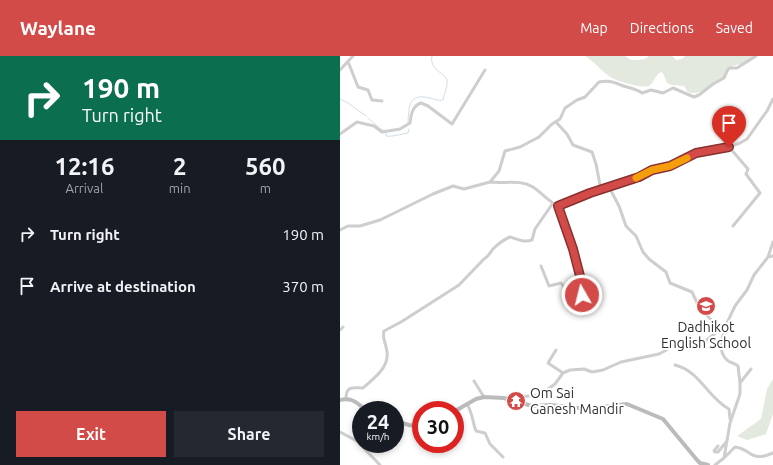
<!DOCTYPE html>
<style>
:root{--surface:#171b24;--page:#242831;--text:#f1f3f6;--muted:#9ea1a6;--accent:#d24b49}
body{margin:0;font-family:Ubuntu,sans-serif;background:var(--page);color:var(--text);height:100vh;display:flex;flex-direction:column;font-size:15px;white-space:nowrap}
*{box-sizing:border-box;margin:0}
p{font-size:13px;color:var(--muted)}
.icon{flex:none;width:22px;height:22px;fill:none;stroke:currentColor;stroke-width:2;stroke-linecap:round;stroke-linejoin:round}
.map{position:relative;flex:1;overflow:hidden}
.sheet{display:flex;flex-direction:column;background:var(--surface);width:340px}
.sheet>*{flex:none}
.hud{background:#0b6e4f;color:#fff;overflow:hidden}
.speed{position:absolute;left:12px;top:345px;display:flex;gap:8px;font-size:20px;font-weight:700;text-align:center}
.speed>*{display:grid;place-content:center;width:52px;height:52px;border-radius:50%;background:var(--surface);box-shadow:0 2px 6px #0003;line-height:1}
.speed small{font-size:10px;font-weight:400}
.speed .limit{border:6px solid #d22;background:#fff;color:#111}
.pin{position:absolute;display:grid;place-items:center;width:34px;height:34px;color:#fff;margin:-41px -17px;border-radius:50% 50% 50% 0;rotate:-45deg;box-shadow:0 0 4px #0007}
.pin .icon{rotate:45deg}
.me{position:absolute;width:44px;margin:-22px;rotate:352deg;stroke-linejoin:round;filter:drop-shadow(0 0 3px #0008)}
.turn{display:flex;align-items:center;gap:14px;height:84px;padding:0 16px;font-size:18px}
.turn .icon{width:52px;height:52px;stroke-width:2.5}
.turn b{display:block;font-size:28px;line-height:34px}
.eta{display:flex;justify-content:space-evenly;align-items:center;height:68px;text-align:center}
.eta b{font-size:24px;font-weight:600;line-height:28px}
.button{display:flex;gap:8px;margin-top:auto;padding:8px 16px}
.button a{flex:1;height:46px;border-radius:0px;background:var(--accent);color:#fff;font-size:16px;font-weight:600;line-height:46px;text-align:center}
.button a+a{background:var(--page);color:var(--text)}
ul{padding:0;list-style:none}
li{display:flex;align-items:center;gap:12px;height:52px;padding:0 16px}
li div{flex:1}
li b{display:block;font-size:15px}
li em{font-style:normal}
header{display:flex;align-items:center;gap:24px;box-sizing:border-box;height:56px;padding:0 20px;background:var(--accent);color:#fff}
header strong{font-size:19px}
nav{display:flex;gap:22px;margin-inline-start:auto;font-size:14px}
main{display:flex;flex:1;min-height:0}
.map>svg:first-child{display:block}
.green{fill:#e3e9de}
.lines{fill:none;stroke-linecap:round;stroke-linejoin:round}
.stream{stroke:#d0dde9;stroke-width:1}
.street{stroke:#cecece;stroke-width:3}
.secondary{stroke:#bbb;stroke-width:4}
.route-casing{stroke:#88312f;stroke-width:10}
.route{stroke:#d24b49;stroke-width:7}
.slow{stroke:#f59e0b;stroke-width:7}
.labels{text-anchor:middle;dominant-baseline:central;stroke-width:4;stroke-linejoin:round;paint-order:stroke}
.poi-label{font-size:14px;fill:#313131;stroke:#fff}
</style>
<header>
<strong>Waylane</strong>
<nav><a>Map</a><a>Directions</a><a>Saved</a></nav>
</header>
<main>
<section class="sheet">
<div class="hud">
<div class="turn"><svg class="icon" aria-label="right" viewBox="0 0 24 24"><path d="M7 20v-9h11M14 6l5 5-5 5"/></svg><div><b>190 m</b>Turn right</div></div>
</div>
<div class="eta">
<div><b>12:16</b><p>Arrival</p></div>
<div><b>2</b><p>min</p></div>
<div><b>560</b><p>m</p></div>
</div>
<ul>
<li><svg class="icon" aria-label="right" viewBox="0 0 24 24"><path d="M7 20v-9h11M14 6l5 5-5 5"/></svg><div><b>Turn right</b></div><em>190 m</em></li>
<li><svg class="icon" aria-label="arrive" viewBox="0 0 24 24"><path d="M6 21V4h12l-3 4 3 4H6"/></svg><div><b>Arrive at destination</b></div><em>370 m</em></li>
</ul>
<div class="button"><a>Exit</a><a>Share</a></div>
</section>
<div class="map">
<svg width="433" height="409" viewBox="0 0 433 409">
<rect width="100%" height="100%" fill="#fff"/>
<path class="green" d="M245 0H285L291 4H299L305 3 309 0H332L336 4 342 3 345 0H414L405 7 392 10C387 19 385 22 375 25 369 32 358 40 348 36L344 30 332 29 327 27 323 17 321 16C315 19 314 27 309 30 304 33 277 25 272 22 262 16 255 6 245 0Z
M433 323V358L426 378 407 384 397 380 421 363 427 333Z"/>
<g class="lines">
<path class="stream" d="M0 43 8 47 26 60
M28 62 42 74H44
M68 66C69 49 69 37 90 42 95 43 98 45 103 44 104 38 108 30 107 24 104 16 89 14 92 0
M46 77V80C53 81 61 78 68 77L69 73"/>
<path class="street" d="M7 6 9 8 18 31 28 34 32 44 42 45
M0 14 13 0
M216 66 227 78 233 89 252 96 256 108 261 134
M0 78 17 66 34 70 42 76 60 73 70 67C71 59 72 50 81 47L88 50 112 68 145 14
M389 91 408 113 406 118 420 137 393 170
M150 126C164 128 180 123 193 131 202 137 209 146 218 150L250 137 299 121 312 114 330 110 356 97 389 91 400 87 407 83 427 55 433 43
M269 131 279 150 286 170 296 180 303 196 309 203 326 216 330 227 352 236 360 253 381 273
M218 150 233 193 240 220 242 239 248 246
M0 174 8 170H20L40 164 93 138 113 130 124 133 150 126 159 115 165 95 180 91 199 81 212 68 220 63 225 52 237 44 245 41 259 26C268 24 273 26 281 29 288 32 295 32 302 37L311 34 323 37 333 32 354 41 359 39 373 28 384 22 388 13 390 12H397L416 0
M428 201 433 186
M201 210 209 230 221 227 226 234 228 235 241 228
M0 274 3 271
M216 294 208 307 223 317
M335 309C360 315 368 342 389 353L390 363
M134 325 144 341
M400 327 411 313
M167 342 200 339 215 328 223 317 230 314 244 313 252 316 263 314 281 306 319 298 330 292 350 287 364 286 386 269 395 250 407 234 414 219 428 201 433 200
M6 343C6 329 13 332 23 332 35 321 52 310 46 291 45 285 42 281 44 275L61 266 119 229 144 203C148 201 150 197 153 193 158 188 163 184 170 181 178 183 183 187 192 184L195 173 213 147
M127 348C133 358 132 365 136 375L145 377 150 388 163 401
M0 376 17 385 40 409
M17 385 21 379
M378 390 374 395 375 396H378L387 385
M385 401 395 391C412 393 410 407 433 397
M375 409 384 402 390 367 400 338V327L398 310C395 307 390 307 387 304 377 295 382 281 386 270"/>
<path class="secondary" d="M0 344C12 341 17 347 26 354
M115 355 136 343 144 341 164 342 192 350 211 349 246 353 287 348 323 363 357 404 360 407 368 409
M55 365 69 369 81 371"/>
</g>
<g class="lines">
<defs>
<path id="route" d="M242 239 240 220 233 193 218 150 250 137 299 121 312 114 330 110 356 97 389 91"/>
</defs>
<use href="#route" class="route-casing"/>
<use href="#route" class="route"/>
<path class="slow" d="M296 122 312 114 330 110 347 102"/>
</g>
<defs>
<symbol id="school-disc" viewBox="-11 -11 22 22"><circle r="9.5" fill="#d24b49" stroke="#fff"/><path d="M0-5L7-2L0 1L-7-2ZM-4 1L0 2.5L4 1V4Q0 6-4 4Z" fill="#fff"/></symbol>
<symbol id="temple-disc" viewBox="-11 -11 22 22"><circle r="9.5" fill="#d24b49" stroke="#fff"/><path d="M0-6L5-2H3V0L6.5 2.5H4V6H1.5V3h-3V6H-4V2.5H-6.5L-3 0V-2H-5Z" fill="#fff"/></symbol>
</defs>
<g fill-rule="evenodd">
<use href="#school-disc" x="355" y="239" width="22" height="22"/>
<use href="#temple-disc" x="165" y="334" width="22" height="22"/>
</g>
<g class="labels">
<g class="poi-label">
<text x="366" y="271">Dadhikot<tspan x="366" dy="16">English School</tspan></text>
<text x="190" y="337" text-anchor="start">Om Sai<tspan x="190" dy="16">Ganesh Mandir</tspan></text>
</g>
</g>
</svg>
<div class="speed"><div>24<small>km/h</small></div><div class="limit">30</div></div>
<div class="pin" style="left:389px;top:91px;background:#d93025"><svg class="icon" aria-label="arrive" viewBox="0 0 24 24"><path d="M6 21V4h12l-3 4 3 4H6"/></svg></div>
<svg class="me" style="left:242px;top:239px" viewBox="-20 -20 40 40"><circle r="17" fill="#d24b49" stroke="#fff" stroke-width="3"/><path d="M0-11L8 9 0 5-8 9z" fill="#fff"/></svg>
</div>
</main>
